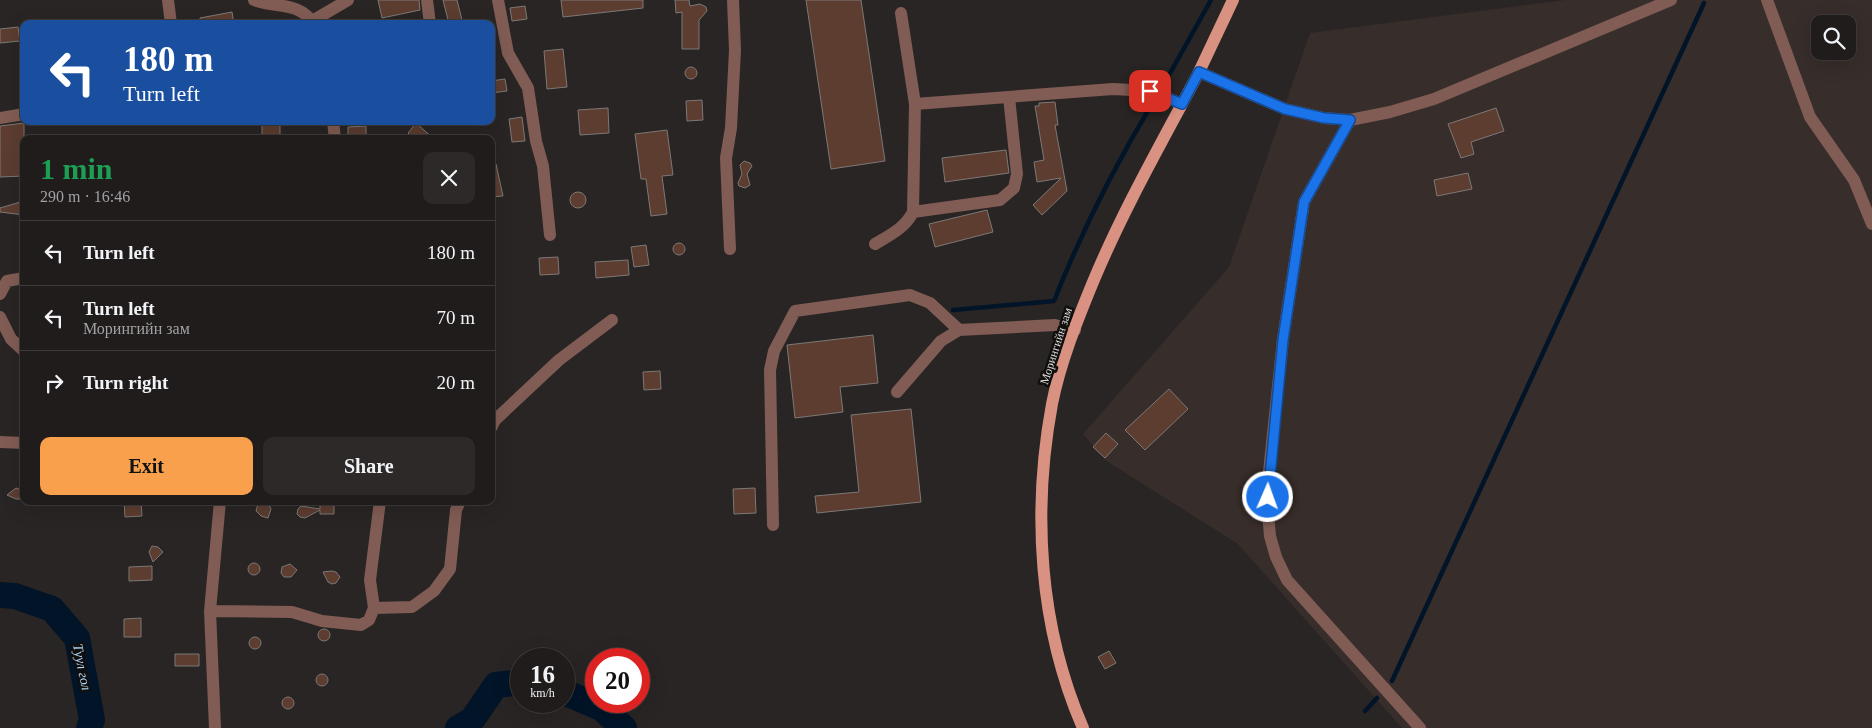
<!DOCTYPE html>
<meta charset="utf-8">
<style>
:root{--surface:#1f1c1b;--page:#2c2928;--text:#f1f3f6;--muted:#a1a1a3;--line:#3c3a3a;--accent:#f8a04b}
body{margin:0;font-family:Georgia,serif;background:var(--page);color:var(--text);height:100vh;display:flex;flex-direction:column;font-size:19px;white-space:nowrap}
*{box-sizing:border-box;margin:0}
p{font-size:16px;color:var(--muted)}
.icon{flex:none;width:28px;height:28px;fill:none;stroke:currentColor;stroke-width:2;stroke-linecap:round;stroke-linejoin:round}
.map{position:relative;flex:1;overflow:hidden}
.panel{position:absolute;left:20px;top:135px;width:475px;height:370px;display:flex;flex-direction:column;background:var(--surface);border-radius:10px;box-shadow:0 5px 20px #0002,0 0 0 1px var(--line)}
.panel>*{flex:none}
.hud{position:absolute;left:20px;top:20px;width:475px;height:105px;border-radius:10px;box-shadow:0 5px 20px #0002,0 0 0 1px var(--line);background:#1a4fa0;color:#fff;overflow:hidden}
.controls{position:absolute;left:1811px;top:15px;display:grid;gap:10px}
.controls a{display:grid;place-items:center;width:45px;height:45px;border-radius:10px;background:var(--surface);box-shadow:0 5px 20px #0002,0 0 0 1px var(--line);font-size:25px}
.speed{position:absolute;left:510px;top:648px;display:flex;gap:10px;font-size:25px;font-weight:700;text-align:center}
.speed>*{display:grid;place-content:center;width:65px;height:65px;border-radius:50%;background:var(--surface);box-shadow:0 5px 20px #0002,0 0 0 1px var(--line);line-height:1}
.speed small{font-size:12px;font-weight:400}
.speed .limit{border:8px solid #d22;background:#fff;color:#111}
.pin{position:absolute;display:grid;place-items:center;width:42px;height:42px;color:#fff;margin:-21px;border-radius:10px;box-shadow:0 2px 8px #0006}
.me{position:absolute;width:55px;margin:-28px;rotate:2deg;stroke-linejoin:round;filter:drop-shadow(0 0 4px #0008)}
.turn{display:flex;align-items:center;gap:18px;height:105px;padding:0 20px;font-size:22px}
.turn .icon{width:65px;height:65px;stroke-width:2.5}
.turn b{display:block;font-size:35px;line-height:42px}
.round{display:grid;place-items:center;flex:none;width:52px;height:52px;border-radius:10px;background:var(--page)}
.head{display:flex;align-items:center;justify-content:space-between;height:85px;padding:0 20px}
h1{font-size:30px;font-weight:700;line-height:38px;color:#1e9e55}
.cta{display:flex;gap:10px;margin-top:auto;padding:10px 20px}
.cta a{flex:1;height:58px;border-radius:10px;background:var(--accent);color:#111;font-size:20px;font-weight:700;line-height:58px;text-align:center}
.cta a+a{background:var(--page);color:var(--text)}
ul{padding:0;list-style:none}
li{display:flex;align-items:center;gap:15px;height:65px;padding:0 20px;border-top:1px solid var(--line)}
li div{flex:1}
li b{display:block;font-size:19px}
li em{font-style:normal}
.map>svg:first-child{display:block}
.built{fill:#372d2a;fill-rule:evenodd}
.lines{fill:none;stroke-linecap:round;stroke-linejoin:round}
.stream{stroke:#021428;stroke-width:4.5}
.river{stroke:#021428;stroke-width:26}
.building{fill:#5c3d30;stroke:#7d7877}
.minor{stroke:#805c54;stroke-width:12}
.major{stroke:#d99181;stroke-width:12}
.route-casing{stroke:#114b97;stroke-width:12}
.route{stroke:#1a73e8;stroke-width:9}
.labels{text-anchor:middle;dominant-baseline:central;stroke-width:5;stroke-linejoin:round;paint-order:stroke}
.street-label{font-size:12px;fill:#dfdddc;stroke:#100f0e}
.water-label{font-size:14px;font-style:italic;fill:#b1d4f8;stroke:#100f0e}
</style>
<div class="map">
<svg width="1872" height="728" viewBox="0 0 1872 728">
<rect width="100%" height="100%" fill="#292524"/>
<path class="built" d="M1565 0H1872V728H1402L1238 544 1105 460 1083 434 1229 267 1310 33ZM1820 24H1848V51H1820Z"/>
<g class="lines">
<path class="stream" d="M1164 84 1211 0
M953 310 1054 301C1081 233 1114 167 1152 104
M1392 681 1704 3
M1365 711 1377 698"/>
<path class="river" d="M0 595 15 596 52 609 77 638 92 720 89 728
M564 692 601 708 624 728
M458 728 472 720 496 685 521 682"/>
</g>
<path class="building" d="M378 0H419L420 10 382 18Z
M443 0H457L463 24H449Z
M561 0H643V8L563 17Z
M675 0H689L690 6 700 4 706 7 707 11 699 20V49H682V12L676 13Z
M806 0H861L885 161 831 169Z
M525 6 527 19 512 21 510 8Z
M232 12 234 24H200V18Z
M18 27 20 41 0 43V29Z
M563 49 567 87 547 89 544 51Z
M685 73a6 6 0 1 1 12 0a6 6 0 1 1-12 0Z
M505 79 507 91 491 93V81Z
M702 100 703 120 687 121 686 101Z
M1055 102 1058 125H1055L1067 191 1042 215 1033 205 1061 178 1037 182 1034 162 1044 160 1035 106H1039V103Z
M608 108 609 133 580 135 578 110Z
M1496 108 1504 131 1471 142 1474 154 1461 158 1448 124Z
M522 117 525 141 512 142 509 119Z
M262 121H280V139H262Z
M24 123V176L0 177V126Z
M416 123 434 139H414L408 133Z
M366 126V139H348V127Z
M667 130 673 175 662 176 667 214 651 216 646 179H641L635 134Z
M1006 150 1009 173 945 182 942 158Z
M744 161 750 163 752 166 747 174 750 185 745 188 739 186 738 183 742 174 740 165Z
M491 164H496L503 196 491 197Z
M1468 173 1472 189 1437 196 1434 180Z
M570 200a8 8 0 1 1 16 0a8 8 0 1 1-16 0Z
M24 201V215L0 212V208Z
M987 210 993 232 935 247 929 224Z
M673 249a6 6 0 1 1 12 0a6 6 0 1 1-12 0Z
M646 245 649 265 634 267 631 247Z
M558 257 559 274 540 275 539 258Z
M628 260 629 275 596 278 595 262Z
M873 335 878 383 840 387 843 412 795 418 787 345Z
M660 371 661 389 644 390 643 372Z
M1169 389 1188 409 1145 450 1125 430Z
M911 409 921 502 817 513 815 496 859 492 851 415Z
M1106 433 1118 444 1105 458 1093 447Z
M16 488 23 491 20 499H16L7 495Z
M755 488 756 513 734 514 733 489Z
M124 501H141L142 516 125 517Z
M320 501H334V514H320V510L305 518 300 517 297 514 298 509 301 506 320 509Z
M265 502 269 505 271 509 268 518 261 516 256 511 258 504Z
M152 546 158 547 163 552 153 562 149 552Z
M248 569a6 6 0 1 1 12 0a6 6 0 1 1-12 0Z
M290 564 297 570 291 577H284L281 573 282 567Z
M152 566V580L129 581V567Z
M332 571 336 572 340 577 336 583 332 584 328 582 323 572Z
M141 618V637H124V619Z
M318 635a6 6 0 1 1 12 0a6 6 0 1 1-12 0Z
M249 643a6 6 0 1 1 12 0a6 6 0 1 1-12 0Z
M1109 651 1116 663 1105 669 1098 657Z
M175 654H199V666H175Z
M316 680a6 6 0 1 1 12 0a6 6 0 1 1-12 0Z
M282 703a6 6 0 1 1 12 0a6 6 0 1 1-12 0Z"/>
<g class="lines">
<path class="minor" d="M168 0 171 24
M254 0C277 9 296 0 315 24
M427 0 430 24
M498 0 508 53 528 88 536 141 543 166 550 235
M1767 0 1810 117 1854 180 1872 224
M901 13 915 104
M307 24 348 0
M1199 72 1285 109 1324 118 1350 120 1390 112 1434 99 1671 0
M0 118 24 114
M1350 120 1304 202 1283 339 1268 481V513L1270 536 1276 557 1287 580 1420 728
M333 121 335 139
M913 212 1000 200 1014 188 1017 174 1009 97
M875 244C890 235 905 228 913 212L915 104 1113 89 1150 91 1182 104
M730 249 726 158 731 128 735 50 733 0
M0 294 7 281 24 278
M0 317 11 339 24 351
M897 392 941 341 959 330 1055 325 1075 330
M491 428 495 420 559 360 612 320
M0 442 24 443
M773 525 770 370 774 351 795 311 910 295 930 303 959 330
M374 608 412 607 434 591 450 569 456 510 460 501
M210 611 292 612 322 621 361 625 369 620 374 608 370 580 380 501
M215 728 210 611 220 501"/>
<path class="major" d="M1083 728C1039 627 1032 512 1052 404 1060 363 1077 321 1093 282 1123 210 1162 142 1198 74 1210 49 1221 25 1233 0"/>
</g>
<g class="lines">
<defs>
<path id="route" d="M1150 91 1182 104 1199 72 1285 109 1324 118 1350 120 1304 202 1283 340 1268 497"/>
</defs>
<use href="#route" class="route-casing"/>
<use href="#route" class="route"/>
</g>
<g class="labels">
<g class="street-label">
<text transform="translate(1056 346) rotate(-72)">Морингийн зам</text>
</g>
<g class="water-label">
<text transform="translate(82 667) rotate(79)">Туул гол</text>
</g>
</g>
</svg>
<div class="controls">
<a><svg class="icon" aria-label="search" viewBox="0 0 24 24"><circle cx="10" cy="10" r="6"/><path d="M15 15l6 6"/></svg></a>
</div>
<div class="speed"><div>16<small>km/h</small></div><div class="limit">20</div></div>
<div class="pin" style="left:1150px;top:91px;background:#d93025"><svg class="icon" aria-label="arrive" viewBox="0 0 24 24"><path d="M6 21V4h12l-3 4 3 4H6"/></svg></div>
<svg class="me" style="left:1268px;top:497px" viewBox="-20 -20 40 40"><circle r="17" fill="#1a73e8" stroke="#fff" stroke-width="3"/><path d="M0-11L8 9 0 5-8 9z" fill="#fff"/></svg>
<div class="hud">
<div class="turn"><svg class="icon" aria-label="left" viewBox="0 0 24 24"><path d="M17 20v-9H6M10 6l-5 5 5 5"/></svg><div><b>180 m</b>Turn left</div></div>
</div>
<section class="panel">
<div class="head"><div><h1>1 min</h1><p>290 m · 16:46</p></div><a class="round"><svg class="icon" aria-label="close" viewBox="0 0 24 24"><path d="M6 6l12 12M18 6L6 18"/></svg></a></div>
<ul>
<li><svg class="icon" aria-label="left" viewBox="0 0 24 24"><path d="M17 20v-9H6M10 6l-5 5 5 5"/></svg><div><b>Turn left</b></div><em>180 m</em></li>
<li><svg class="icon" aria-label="left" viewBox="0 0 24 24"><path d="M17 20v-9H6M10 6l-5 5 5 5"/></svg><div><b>Turn left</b><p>Морингийн зам</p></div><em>70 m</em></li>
<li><svg class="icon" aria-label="right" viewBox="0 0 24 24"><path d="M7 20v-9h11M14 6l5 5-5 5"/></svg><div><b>Turn right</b></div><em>20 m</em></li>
</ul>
<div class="cta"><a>Exit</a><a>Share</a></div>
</section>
</div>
